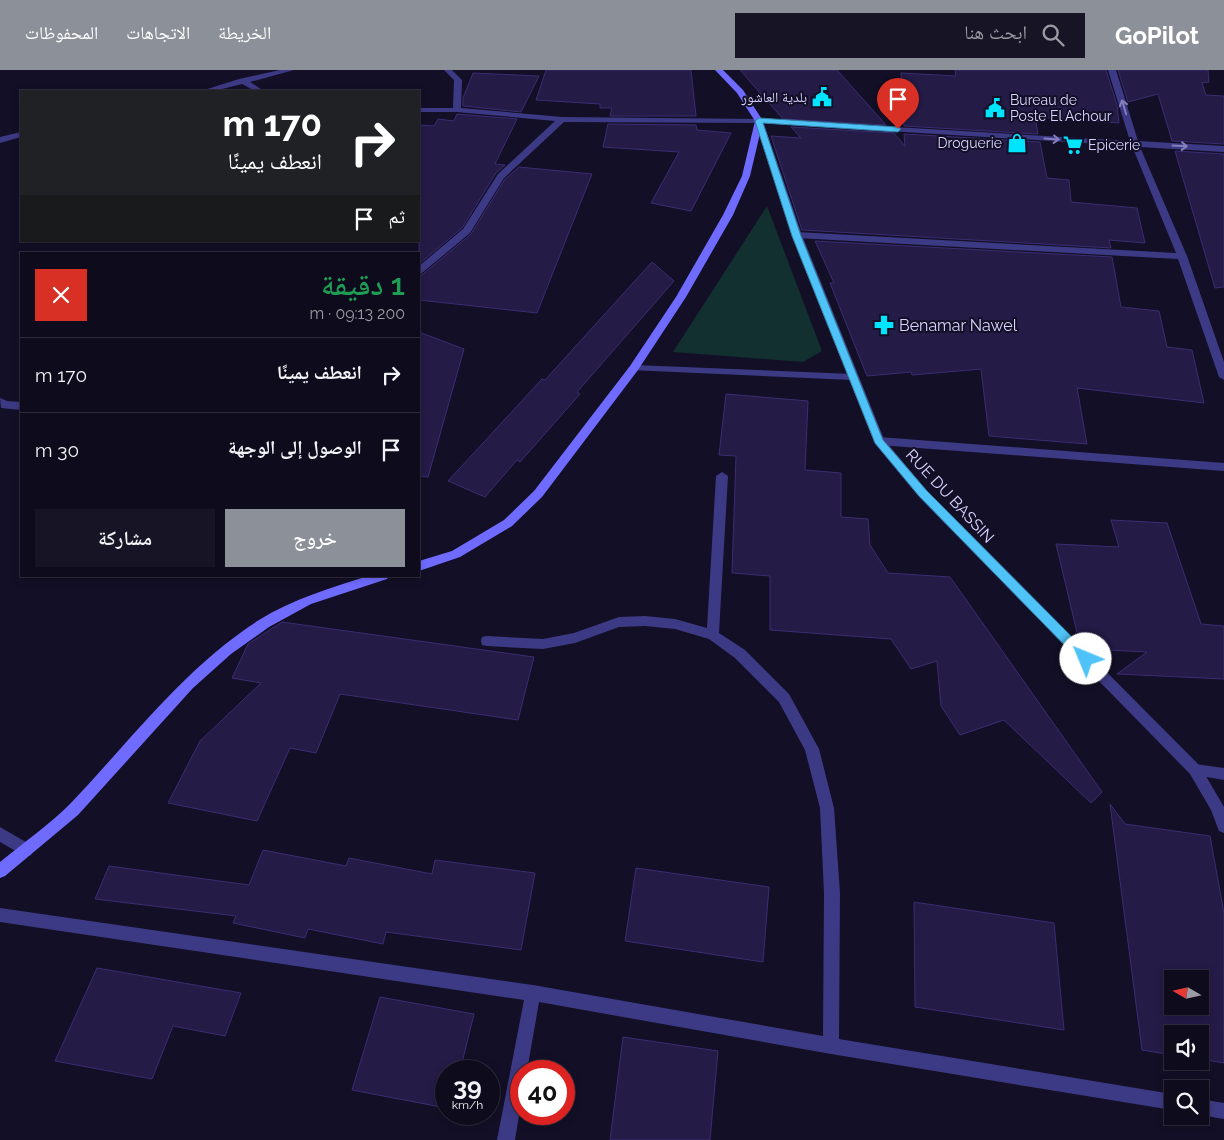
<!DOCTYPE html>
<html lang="ar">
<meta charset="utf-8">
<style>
:root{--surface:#0e0b1c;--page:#171425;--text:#f1f3f6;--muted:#9b9ba3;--line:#2e2b3b;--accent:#8c9099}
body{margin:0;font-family:Raleway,"Noto Naskh Arabic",sans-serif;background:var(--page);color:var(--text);direction:rtl;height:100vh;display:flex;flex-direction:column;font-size:19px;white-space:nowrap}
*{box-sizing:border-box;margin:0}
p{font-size:16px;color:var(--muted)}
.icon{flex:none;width:28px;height:28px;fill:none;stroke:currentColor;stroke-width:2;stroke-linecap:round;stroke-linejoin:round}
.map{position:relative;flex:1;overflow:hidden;direction:ltr}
.side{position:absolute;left:20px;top:182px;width:400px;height:325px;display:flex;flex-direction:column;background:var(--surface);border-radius:0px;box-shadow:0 2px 8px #0003,0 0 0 1px var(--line);direction:rtl}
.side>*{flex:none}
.guide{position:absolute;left:20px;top:20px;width:400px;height:152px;border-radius:0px;box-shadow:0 2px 8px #0003,0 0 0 1px var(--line);direction:rtl;background:#202124;color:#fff;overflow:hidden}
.needle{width:32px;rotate:279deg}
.controls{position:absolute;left:1164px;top:900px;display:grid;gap:10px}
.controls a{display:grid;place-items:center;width:45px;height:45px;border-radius:0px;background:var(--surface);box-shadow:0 2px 8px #0003,0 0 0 1px var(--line);font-size:25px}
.speed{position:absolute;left:435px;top:990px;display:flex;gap:10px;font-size:25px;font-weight:700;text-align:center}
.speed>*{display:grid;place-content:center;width:65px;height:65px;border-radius:50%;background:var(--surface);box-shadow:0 2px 8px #0003,0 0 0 1px var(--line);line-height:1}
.speed small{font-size:12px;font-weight:400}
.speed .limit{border:8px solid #d22;background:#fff;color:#111}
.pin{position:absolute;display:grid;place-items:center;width:42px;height:42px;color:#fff;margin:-51px -21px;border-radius:50% 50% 50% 0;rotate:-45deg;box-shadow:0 0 5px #0007}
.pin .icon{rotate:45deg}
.me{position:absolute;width:55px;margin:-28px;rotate:315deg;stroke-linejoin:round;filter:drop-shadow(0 0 4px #0008)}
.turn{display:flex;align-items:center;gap:18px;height:105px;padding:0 15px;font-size:22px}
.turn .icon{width:65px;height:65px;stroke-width:2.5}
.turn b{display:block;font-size:35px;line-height:42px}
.then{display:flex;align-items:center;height:48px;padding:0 15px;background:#0003;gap:10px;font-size:19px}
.round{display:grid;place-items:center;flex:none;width:52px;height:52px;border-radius:0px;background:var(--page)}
.headline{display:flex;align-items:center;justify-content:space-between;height:85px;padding:0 15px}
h1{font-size:30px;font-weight:600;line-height:38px;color:#1e9e55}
.button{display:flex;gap:10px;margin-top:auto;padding:10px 15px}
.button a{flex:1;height:58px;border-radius:0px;background:var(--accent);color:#fff;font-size:20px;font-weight:600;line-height:58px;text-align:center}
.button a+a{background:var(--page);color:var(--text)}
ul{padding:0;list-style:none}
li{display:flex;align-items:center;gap:15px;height:75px;padding:0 15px;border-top:1px solid var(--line)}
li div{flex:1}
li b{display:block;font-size:19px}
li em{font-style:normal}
header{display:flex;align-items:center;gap:30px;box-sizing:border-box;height:70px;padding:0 25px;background:var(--accent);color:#fff}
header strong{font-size:24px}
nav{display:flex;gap:28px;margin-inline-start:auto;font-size:18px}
.search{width:350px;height:45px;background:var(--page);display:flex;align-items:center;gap:12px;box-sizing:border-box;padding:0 18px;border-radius:0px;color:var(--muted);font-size:19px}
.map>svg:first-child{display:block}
.green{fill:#12302f}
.building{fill:#241b47;stroke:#3b2d73;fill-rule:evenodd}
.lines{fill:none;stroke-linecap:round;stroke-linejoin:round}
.service{fill:#3d3a85;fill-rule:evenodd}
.minor{fill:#3d3a85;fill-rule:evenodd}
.tertiary{fill:#3d3a85;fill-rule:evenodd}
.secondary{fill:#6f6bff;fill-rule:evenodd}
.oneway{stroke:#837fbc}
.route{fill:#4fc3f7;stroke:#337fa1}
.labels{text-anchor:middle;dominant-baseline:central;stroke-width:4;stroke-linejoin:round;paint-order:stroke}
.far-poi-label{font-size:14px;fill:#d9d4ff;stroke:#130f26;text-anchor:end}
.poi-label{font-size:16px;fill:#d9d4ff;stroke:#130f26;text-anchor:start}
.street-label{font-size:16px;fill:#d9d4ff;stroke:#130f26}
</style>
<header>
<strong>GoPilot</strong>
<div class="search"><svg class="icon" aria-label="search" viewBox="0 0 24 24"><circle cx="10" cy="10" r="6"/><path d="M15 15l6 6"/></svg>ابحث هنا</div>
<nav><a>الخريطة</a><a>الاتجاهات</a><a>المحفوظات</a></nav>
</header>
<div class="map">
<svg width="1224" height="1070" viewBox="0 0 1224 1070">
<rect width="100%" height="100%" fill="#130f26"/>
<path class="green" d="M767 136 822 281 803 292 673 282Z"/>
<path class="building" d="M546 0H691L696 46H610L612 38H600V34L536 30Z
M740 0H837L886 55 783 49Z
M955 0H1106L1117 35 1119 53 1035 47 1038 64 904 56 901 3 956 6Z
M1118 0H1208L1209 12 1202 13 1206 25 1224 26V74L1172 71 1158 24 1128 32Z
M473 3 539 6 521 42 463 36V28Z
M457 44 517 49 495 94 505 95 496 103 462 158 419 194V55L434 56 438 49 454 51Z
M608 54 696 55 697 60 731 63 691 141 651 133 679 82 603 77Z
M791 57 894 63 905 76 904 64 1040 72 1047 108 1069 110 1071 132 1137 138 1145 173 1109 170 1111 178 802 160 771 66 801 68Z
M1175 81 1224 84V217L1215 218Z
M519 97 592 104 537 243 419 230V206L423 204 471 164 505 109Z
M815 171 1112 187 1121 237 1159 241 1167 277 1192 280 1204 333 1077 318 1087 374 989 366 981 299 912 305 911 302 867 306 830 213H834Z
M652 192 674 211 577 322 580 324 520 392 517 390 485 427 448 411 542 309 545 310Z
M419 262 464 279 428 407 419 406Z
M726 324 808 331 805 400 841 403V447L868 449 870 475 888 503 950 507 1102 722 1091 733 1004 650 960 665 941 636 937 591 911 599 891 569 770 560V506L732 503 736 386 719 385Z
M1111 450 1167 453 1201 554 1224 556V609L1117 604 1147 582 1087 579 1079 571 1056 474 1119 477Z
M282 552 534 587 518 650 340 624 316 683 290 678 257 751 168 733 200 671 261 613 232 608 248 574Z
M1110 734 1125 754 1210 766 1224 843V993L1200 989V964H1172V985L1142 980ZM1172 909H1200V936H1172Z
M263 780 346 796 349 788 432 804 435 790 535 803 521 880 386 862 383 874 308 859 305 868 233 853 236 846 95 829 109 796 249 815Z
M636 798 769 817 763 892 625 871Z
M914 832 1054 853 1064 960 915 937Z
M97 898 241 923 225 966 173 956 152 1009 55 991Z
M380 927 474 944 460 1001H446V1038L352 1020Z
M623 967 718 981 710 1070H610Z"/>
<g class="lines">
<path class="service" d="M0 757 31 775 33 780 31 785 26 787 0 772Z"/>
<path class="minor" d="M280 0H294L250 12 264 21H255L242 14 214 21H201L239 9Z
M444 0H452L462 10 461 38 562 47 759 49 1130 71 1108 0H1116L1138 71 1224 76V82L1140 77 1187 186 1224 292V310L1219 307 1178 189 797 168 792 165 797 162 1176 183 1132 76 759 53 564 52 504 108 470 163 422 203 419 204V196L463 159 498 104 555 51 457 42H419V38H453L454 10Z
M21 62V67L0 73V67Z
M634 295 852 304 857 307 852 310 630 300 629 298Z
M0 328 7 331 21 332V340L1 338Z
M879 367 1224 393V401L879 375 873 371Z
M722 402 728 406 719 563 745 580 789 624 819 679 834 738 840 823 839 969 1172 1024V1040L831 984 539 932 527 1001H521V1033L515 1070H497L524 930 0 852V838L533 915 823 966 824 823 820 738 805 680 779 632 735 588 709 569 675 559 645 556 619 557 575 573 543 579 487 576 482 575 481 571 482 567 487 566 543 569 574 563 619 547 645 546 675 549 707 558 716 406Z
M1195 694 1224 698V710L1190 704 1188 700 1190 696Z
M1200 1029 1224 1033V1049L1200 1045Z"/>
<path class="tertiary" d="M756 49 763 51 802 165 884 369 927 421 1200 696 1224 737V763L1219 761 1211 740 1190 704 919 427 875 374 792 165 755 51Z"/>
<path class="secondary" d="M715 0H723L743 20 763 51 750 106 733 145 686 227 638 300 542 427 512 456 460 487 419 501V491L452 481 504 450 534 421 630 296 676 227 723 145 742 106 755 51 737 23Z
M368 506H389L387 509 311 534 269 557 231 584 193 618 78 745 5 806 0 808V792C23 773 49 755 70 734 131 670 184 598 259 550 293 529 330 518 368 506Z"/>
</g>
<defs><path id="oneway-shaft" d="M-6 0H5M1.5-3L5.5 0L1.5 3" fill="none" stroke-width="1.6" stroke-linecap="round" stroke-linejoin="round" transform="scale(1.25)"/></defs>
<g class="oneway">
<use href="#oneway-shaft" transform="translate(1124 37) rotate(-107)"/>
<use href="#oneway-shaft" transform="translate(1052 69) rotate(4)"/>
<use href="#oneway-shaft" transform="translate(1180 76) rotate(3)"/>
</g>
<path class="route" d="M759 48 898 57 901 59 898 62 763 53 801 166 883 370 927 421 1091 586 1092 589 1091 593H1082L919 426 875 373 792 166 755 51Z"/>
<defs>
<symbol id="civic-bare" viewBox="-9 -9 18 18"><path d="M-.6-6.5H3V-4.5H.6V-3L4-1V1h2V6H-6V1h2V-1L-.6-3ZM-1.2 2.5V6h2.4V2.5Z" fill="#00e5ff" stroke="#130f26" stroke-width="2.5" paint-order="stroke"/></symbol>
<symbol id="shop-bare" viewBox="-9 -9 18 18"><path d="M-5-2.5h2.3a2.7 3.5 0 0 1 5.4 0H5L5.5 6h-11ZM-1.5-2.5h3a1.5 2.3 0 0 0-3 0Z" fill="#00e5ff" stroke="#130f26" stroke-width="2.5" paint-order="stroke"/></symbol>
<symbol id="supermarket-bare" viewBox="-9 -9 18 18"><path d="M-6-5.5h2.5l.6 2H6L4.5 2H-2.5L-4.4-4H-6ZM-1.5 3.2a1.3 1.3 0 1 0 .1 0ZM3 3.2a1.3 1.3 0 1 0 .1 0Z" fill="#00e5ff" stroke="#130f26" stroke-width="2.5" paint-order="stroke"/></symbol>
<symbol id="pharmacy-bare" viewBox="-9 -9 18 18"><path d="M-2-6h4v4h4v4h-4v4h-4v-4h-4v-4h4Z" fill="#00e5ff" stroke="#130f26" stroke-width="2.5" paint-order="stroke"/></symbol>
</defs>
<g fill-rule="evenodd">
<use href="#civic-bare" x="808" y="13" width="28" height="28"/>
<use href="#civic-bare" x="981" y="24" width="28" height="28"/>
<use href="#shop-bare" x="1003" y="59" width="28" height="28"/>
<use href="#supermarket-bare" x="1059" y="61" width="28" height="28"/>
<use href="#pharmacy-bare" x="870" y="241" width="28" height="28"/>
</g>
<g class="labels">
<g class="far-poi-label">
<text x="807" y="27">بلدية العاشور</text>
<text x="1010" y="30" text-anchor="start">Bureau de<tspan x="1010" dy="16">Poste El Achour</tspan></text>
<text x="1002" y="73">Droguerie</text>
<text x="1088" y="75" text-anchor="start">Epicerie</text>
</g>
<g class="poi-label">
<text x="899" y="255">Benamar Nawel</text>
</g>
<g class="street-label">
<text transform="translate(950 426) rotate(47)">RUE DU BASSIN</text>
</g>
</g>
</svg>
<div class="controls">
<a><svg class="needle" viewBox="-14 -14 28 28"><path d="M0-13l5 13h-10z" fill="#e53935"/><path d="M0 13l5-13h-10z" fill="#9b9ba3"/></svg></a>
<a><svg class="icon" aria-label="sound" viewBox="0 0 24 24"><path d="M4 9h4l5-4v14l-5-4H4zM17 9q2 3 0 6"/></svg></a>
<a><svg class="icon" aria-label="search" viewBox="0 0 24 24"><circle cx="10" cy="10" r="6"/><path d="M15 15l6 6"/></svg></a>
</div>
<div class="speed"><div>39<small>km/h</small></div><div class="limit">40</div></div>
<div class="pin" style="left:898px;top:59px;background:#d93025"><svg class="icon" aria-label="arrive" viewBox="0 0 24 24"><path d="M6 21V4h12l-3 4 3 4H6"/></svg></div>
<svg class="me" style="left:1086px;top:589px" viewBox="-20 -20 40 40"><circle r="19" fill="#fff"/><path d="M0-13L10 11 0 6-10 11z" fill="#4fc3f7"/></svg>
<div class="guide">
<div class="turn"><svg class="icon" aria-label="right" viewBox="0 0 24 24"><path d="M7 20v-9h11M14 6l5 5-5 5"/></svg><div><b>170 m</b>انعطف يمينًا</div></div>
<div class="then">ثم<svg class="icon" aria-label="arrive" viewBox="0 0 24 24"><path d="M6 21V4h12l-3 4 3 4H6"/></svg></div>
</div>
<section class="side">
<div class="headline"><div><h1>1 دقيقة</h1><p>200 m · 09:13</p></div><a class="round" style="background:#d93025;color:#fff"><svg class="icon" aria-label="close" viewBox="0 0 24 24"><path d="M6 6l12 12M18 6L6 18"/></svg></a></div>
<ul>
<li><svg class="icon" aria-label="right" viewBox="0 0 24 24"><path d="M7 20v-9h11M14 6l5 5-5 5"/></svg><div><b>انعطف يمينًا</b></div><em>170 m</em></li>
<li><svg class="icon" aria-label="arrive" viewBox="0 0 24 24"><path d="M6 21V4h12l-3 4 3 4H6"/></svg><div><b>الوصول إلى الوجهة</b></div><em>30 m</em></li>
</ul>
<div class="button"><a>خروج</a><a>مشاركة</a></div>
</section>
</div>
